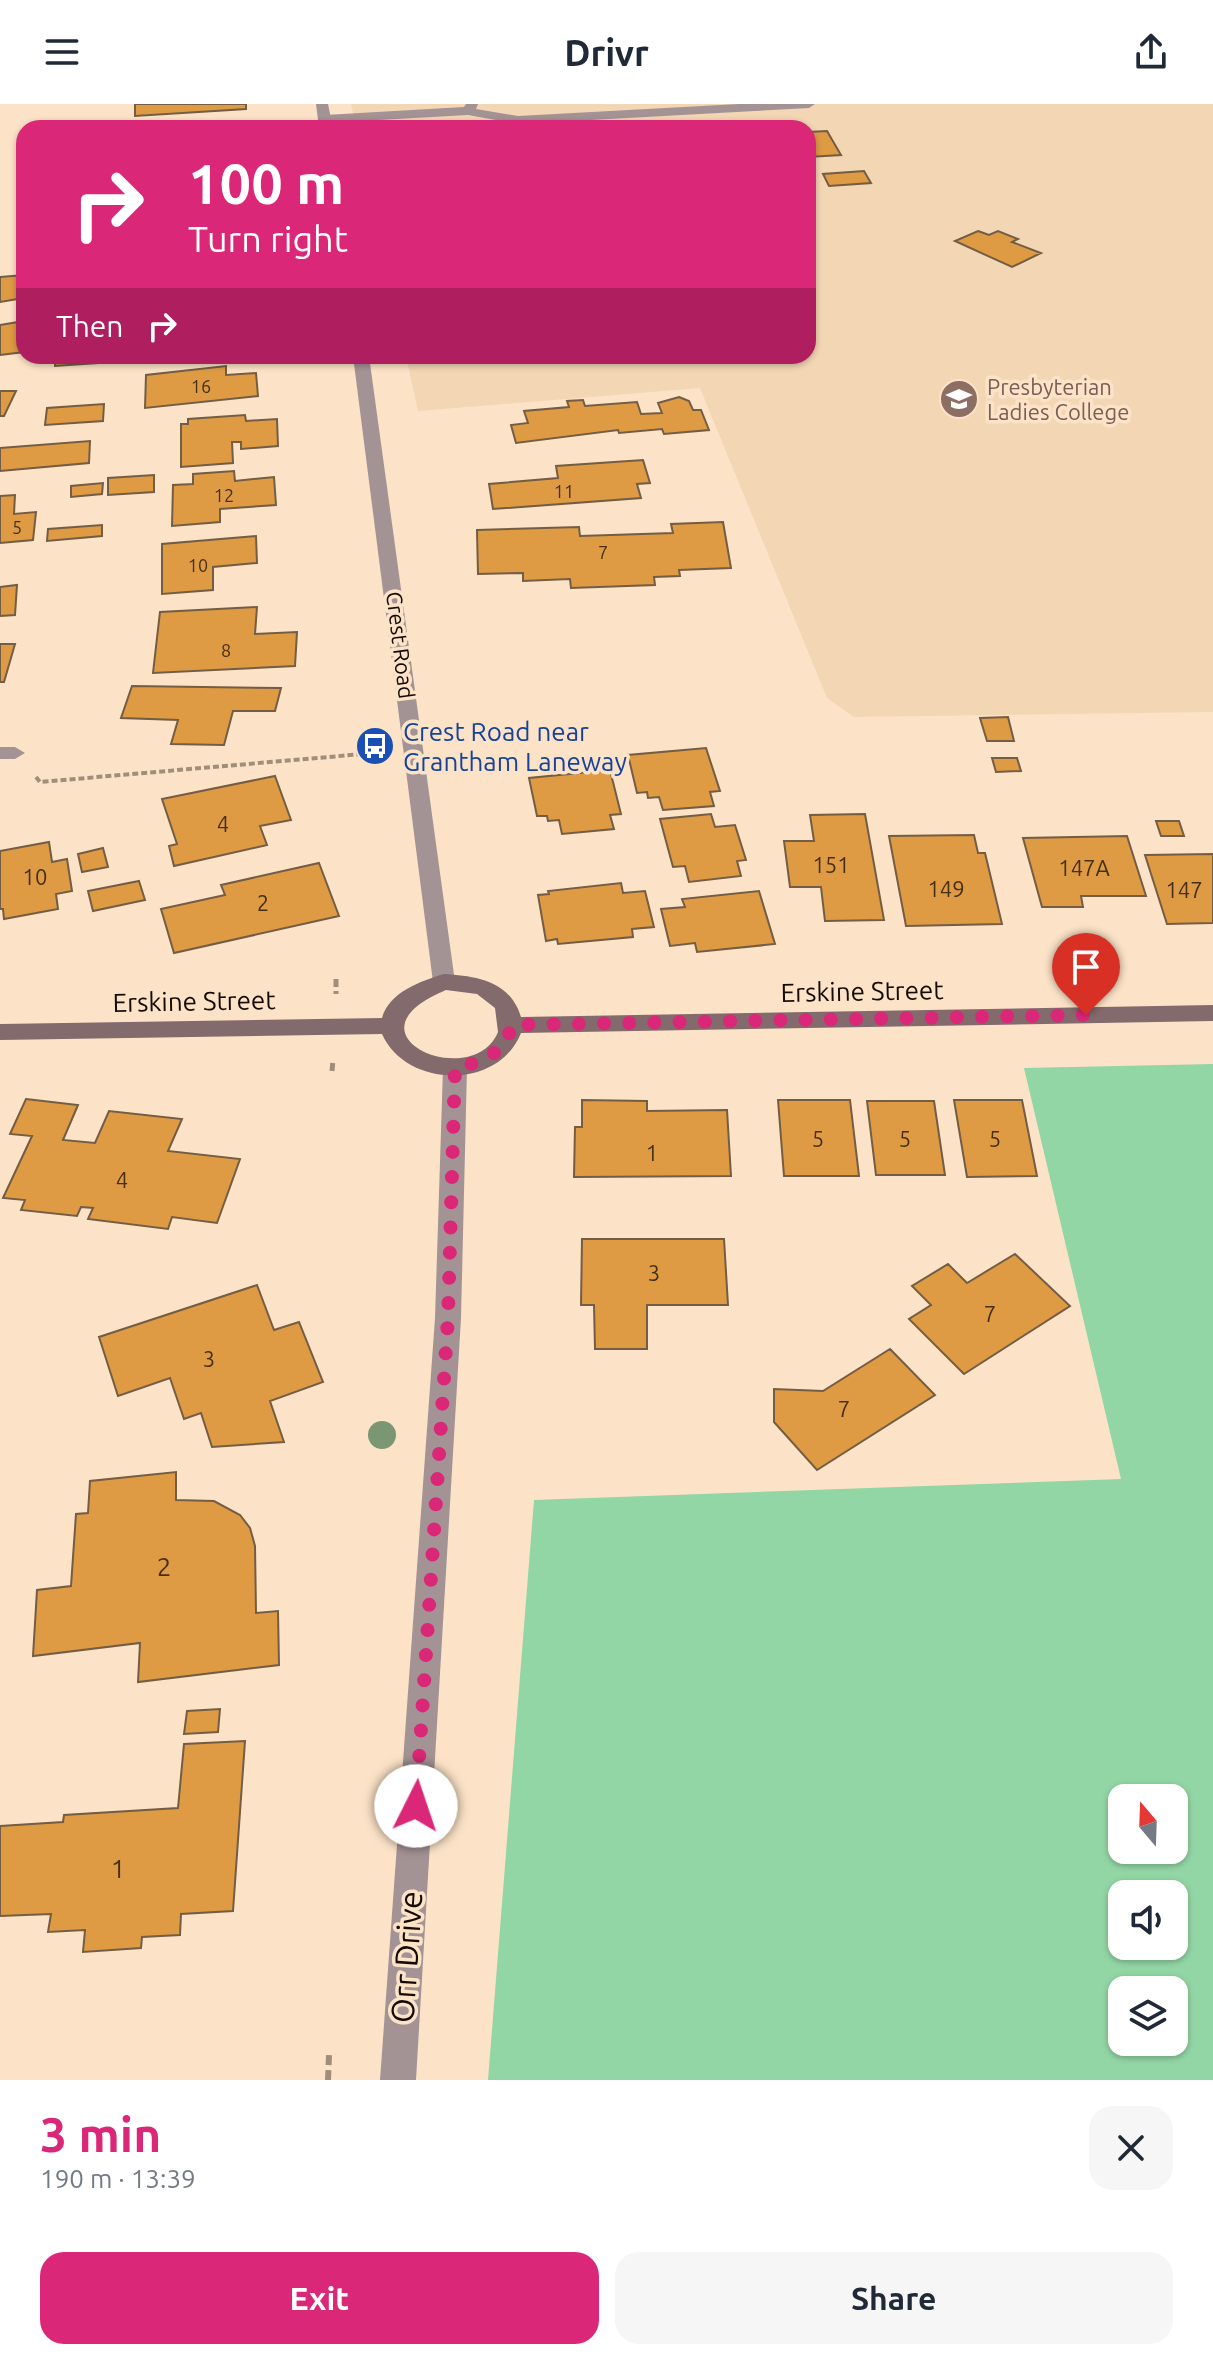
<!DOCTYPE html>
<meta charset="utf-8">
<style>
:root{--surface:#fff;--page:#f6f6f7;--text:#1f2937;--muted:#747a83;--accent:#db2777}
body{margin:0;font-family:Ubuntu,sans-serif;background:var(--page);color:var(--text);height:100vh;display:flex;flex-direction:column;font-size:30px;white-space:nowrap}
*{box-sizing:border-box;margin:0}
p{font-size:26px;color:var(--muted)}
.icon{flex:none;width:44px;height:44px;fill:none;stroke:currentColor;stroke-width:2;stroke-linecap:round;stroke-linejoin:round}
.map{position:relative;height:1976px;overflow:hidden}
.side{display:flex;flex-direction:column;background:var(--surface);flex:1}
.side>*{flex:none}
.hud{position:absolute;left:16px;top:16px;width:800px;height:244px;border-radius:24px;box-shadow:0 2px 6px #0004;background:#db2777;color:#fff;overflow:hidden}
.needle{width:52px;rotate:341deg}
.tools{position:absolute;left:1108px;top:1680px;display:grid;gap:16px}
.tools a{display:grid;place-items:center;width:80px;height:80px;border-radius:16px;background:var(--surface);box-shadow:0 2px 6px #0004;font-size:40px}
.pin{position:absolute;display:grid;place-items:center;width:68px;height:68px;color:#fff;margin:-82px -34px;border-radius:50% 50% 50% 0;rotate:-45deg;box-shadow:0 0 8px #0007}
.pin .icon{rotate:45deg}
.me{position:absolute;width:88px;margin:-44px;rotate:4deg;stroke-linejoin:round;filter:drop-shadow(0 0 6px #0008)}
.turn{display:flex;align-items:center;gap:28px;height:168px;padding:0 40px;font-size:36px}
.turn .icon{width:104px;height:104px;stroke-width:2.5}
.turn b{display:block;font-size:56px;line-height:68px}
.then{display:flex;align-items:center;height:76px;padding:0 40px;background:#0003;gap:16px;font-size:30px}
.round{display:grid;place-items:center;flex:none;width:84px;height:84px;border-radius:24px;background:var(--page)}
.summary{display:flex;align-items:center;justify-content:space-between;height:136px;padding:0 40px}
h1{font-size:48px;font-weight:600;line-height:60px;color:var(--accent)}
.action{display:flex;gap:16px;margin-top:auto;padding:16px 40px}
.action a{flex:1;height:92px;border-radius:24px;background:var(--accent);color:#fff;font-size:32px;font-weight:600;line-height:92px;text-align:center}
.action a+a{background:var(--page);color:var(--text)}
header{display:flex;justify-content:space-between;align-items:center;height:104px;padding:0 40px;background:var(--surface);font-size:36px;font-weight:600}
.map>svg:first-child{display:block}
.built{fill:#f3d6b4}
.green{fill:#93d6a5;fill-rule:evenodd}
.building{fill:#de9b44;stroke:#735d45;stroke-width:2}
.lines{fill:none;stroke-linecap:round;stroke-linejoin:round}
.path-far2{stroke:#a18e7a;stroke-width:4;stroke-dasharray:6 3;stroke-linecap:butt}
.path-far1{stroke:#a18e7a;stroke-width:5;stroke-dasharray:8 4;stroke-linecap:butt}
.path{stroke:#a18e7a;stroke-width:6;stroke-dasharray:10 5;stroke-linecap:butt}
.lane{fill:#a49395;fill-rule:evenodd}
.street{fill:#a49395;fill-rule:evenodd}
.secondary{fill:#836a6d;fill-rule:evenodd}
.tree{fill:#7b9673}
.route{stroke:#db2777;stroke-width:14;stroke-dasharray:0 25.2}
.labels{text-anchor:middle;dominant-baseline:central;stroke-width:7;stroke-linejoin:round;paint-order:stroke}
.far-number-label{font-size:18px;fill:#463014}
.far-education-label{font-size:22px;fill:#785e54;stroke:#fce3c7;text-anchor:start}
.far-street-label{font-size:22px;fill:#140c04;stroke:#fce3c7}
.number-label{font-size:22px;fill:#463014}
.transit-label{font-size:26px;fill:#164399;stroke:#fce3c7;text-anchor:start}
.street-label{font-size:26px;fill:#140c04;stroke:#fce3c7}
.near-number-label{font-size:26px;fill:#463014}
.near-street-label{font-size:32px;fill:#140c04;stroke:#fce3c7}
</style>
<header><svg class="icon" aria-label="menu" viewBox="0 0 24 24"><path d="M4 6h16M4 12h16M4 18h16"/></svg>Drivr<svg class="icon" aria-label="share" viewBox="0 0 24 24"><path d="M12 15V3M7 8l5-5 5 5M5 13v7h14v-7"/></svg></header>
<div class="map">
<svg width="1213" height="1976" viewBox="0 0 1213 1976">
<rect width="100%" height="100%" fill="#fce3c7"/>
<path class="built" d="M351 0H1213V608L854 613 827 594 700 284 418 307 406 252H808V24H356Z"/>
<path class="green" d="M1213 960V1976H488L534 1396 1121 1375 1024 964ZM1174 1694V1746H1122V1694ZM1122 1790H1174V1842H1122ZM1122 1886H1174V1938H1122Z"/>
<path class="building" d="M135 0H246V5L135 12Z
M827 27 841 51 808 53V28Z
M864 67 871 79 829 82 823 70Z
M978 127 989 131 998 127 1018 135 1012 138 1041 149 1012 163 955 137Z
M24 171V194L0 198V173Z
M24 217V248L0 251V221Z
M56 252H113V258L55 262Z
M226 262V271L256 269 258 292 145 304 146 271Z
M0 287H16L4 312H0Z
M679 293 689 297 693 306H701L709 326 664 330 662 325 619 329 618 326 516 339 511 321 528 319 524 307 569 303 567 297 583 296 585 302 637 298 641 310 662 309 658 299Z
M104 300 103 317 45 321 47 304Z
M245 311 246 317 277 315 278 342 241 345V338H232L233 359 181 363V320H188V315Z
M90 337 89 359 0 367V344Z
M643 356 650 379 637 380 641 394 493 405 489 380 558 374 556 362Z
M234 367 235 377 274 373 276 401 220 405V418L172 422 173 381 193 380V370Z
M154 371V388L108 391V374Z
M103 379 102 390 71 393V382Z
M15 391 14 410 36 408 33 436 0 439V392Z
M723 418 731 464 679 466 680 472 654 473 655 481 571 484 570 475 523 477V469L478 470 477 426 579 423 580 432 673 429 671 420Z
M102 421V432L47 437 48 425Z
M256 432 257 459 213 463V486L162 490V440Z
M17 481 15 511 0 512V483Z
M257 503 255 530 297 528 295 562 153 569 160 508Z
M0 540H15L4 578H0Z
M132 582 281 584 275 607H233L224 641 171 640 178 616 121 614Z
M1008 613 1014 637H987L980 614Z
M706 644 720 687 710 688 714 702 663 706 659 693 648 694 647 688 637 689 628 651Z
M992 654H1017L1021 667 996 668Z
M610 666 621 710 610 711 614 725 562 730 559 716 548 717 547 712H537L529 674Z
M275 672 291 716 260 722 267 741 174 762 169 742 177 740 162 695Z
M711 710 715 723 735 721 746 756 737 757 741 772 689 778 685 762 673 763 660 715Z
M865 710 884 816 825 817 821 783H790L784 737H814L810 711Z
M1156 717H1179L1184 732H1161Z
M974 731 978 749H985L1002 820 906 822 889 732Z
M1127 732 1146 792H1081L1083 803H1042L1023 734Z
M49 738 52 758 67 755 72 787 56 790 58 805 4 815 3 805H0V747Z
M103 744 108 763 82 768 78 750Z
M1213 750V819L1167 820 1145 751Z
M319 759 339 812 174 849 161 805 225 791 221 781Z
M139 777 145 796 93 807 88 787Z
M621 779 623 789 645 787 654 823 632 825 633 833 558 840 557 835 546 837 538 791 549 790 548 787Z
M759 787 775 840 697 848 695 839 670 842 661 805 685 803 682 795Z
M26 995 78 1001 63 1036 95 1039 109 1007 182 1015 168 1047 240 1055 217 1119 172 1113 168 1125 88 1115 93 1104 81 1103 77 1112 21 1106 25 1096 3 1094 32 1032 10 1030Z
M582 996 647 997V1007L727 1006 731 1072 574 1073 575 1023H582Z
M778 996H850L859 1072H784Z
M954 996H1022L1037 1072 967 1073Z
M867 997H934L945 1071H876Z
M582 1135H724L728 1201H647V1245H595L594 1201H581Z
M1015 1150 1070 1202 964 1270 909 1215 931 1201 912 1182 948 1160 967 1179Z
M257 1181 274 1226 299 1218 323 1278 270 1297 284 1338 212 1343 201 1309 184 1315 170 1274 118 1292 99 1233Z
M890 1245 935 1291 817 1366 774 1318V1285L823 1287Z
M176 1368V1396L214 1397 240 1411 250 1424 255 1442 256 1509 278 1507 279 1561 138 1578 140 1539 33 1552 37 1486 71 1482 76 1410 88 1409 90 1377Z
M220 1605 218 1628 184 1630 187 1607Z
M245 1637 233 1807 181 1810 180 1831 142 1833 141 1844 83 1848 85 1826 48 1828 51 1810 0 1812V1722L63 1718 64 1711 178 1704 184 1640Z"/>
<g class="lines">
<path class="path-far2" d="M36 673 40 678 363 650"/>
<path class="path-far1" d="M336 875V890
M332 967 333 956"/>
<path class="path" d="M328 1976 329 1951"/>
<path class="lane" d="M466 0H478L476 5 518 12 739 0H815L809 4 518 20 468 11 325 19 319 15 325 11 464 3Z"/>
<path class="street" d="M316 0H328L333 24H319Z
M353 252H369L455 878 444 886 433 878Z
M0 643H15L25 649 15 655H0Z
M455 955 463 958 467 964 461 1214 416 1976H380L435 1214 443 964 447 958Z"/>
<path class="secondary" d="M444 870C477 872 510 877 521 913L1213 901V917L521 929C498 987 406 984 382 930L0 936V920L382 914C389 888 421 877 444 870ZM446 886 477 890 495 904 498 928C473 989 337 931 446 886Z"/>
</g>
<circle class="tree" cx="382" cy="1331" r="14"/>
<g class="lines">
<path class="route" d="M416 1702 448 1214 455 964C483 958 504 950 512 921L1086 911"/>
</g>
<defs>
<symbol id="school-disc" viewBox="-11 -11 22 22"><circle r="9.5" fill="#8d6e63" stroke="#fce3c7"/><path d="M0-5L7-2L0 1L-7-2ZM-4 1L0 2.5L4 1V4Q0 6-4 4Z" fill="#fff"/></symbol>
<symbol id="bus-disc" viewBox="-11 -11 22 22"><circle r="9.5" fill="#1a4fb4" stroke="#fce3c7"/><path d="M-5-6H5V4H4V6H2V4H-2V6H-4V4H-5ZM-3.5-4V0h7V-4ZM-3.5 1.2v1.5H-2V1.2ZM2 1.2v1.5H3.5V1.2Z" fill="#fff"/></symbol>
</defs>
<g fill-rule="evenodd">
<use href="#school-disc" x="937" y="273" width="44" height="44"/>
<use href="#bus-disc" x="353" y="620" width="44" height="44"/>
</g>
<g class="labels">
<g class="far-number-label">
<text x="201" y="282">16</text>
<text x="564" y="387">11</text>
<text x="224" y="391">12</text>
<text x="17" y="423">5</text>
<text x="603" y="448">7</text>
<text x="198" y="461">10</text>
<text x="226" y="546">8</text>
</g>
<g class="far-education-label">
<text x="987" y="282">Presbyterian<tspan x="987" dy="25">Ladies College</tspan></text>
</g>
<g class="far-street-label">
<text transform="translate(401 541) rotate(83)">Crest Road</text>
</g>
<g class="number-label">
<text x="223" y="719">4</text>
<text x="831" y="760">151</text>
<text x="1084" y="763">147A</text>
<text x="35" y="772">10</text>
<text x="946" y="784">149</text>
<text x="1184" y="785">147</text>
<text x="263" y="798">2</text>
<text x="818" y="1034">5</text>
<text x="905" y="1034">5</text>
<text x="995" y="1034">5</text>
<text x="652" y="1048">1</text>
<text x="122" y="1075">4</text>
<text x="654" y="1168">3</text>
<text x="990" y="1209">7</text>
<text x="209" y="1254">3</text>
<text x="844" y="1304">7</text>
</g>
<g class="transit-label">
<text x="403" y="627">Crest Road near<tspan x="403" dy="30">Grantham Laneway</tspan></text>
</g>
<g class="street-label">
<text transform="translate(862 887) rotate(-1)">Erskine Street</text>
<text transform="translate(194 897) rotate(-1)">Erskine Street</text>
</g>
<g class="near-number-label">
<text x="164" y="1462">2</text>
<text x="118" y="1764">1</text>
</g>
<g class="near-street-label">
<text transform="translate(406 1853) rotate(-86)">Orr Drive</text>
</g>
</g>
</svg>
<div class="tools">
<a><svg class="needle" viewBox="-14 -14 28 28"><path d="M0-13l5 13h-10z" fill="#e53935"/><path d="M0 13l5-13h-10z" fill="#747a83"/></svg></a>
<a><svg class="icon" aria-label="sound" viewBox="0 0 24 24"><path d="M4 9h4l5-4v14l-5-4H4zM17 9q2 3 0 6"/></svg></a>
<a><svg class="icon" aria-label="layers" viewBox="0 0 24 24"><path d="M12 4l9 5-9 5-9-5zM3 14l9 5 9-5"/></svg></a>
</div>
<div class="pin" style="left:1086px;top:911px;background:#d93025"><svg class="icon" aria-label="arrive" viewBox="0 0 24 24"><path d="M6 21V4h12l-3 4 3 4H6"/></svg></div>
<svg class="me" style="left:416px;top:1702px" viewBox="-20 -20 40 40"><circle r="19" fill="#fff"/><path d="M0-13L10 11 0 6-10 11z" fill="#db2777"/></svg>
<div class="hud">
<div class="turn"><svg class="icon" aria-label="right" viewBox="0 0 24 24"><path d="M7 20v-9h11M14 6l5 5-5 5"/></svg><div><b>100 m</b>Turn right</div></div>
<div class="then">Then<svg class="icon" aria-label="right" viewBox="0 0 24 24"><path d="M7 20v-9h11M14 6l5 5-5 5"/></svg></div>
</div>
</div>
<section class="side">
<div class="summary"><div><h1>3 min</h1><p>190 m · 13:39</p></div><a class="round"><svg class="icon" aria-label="close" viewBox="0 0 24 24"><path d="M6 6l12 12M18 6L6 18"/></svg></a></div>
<div class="action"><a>Exit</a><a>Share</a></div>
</section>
